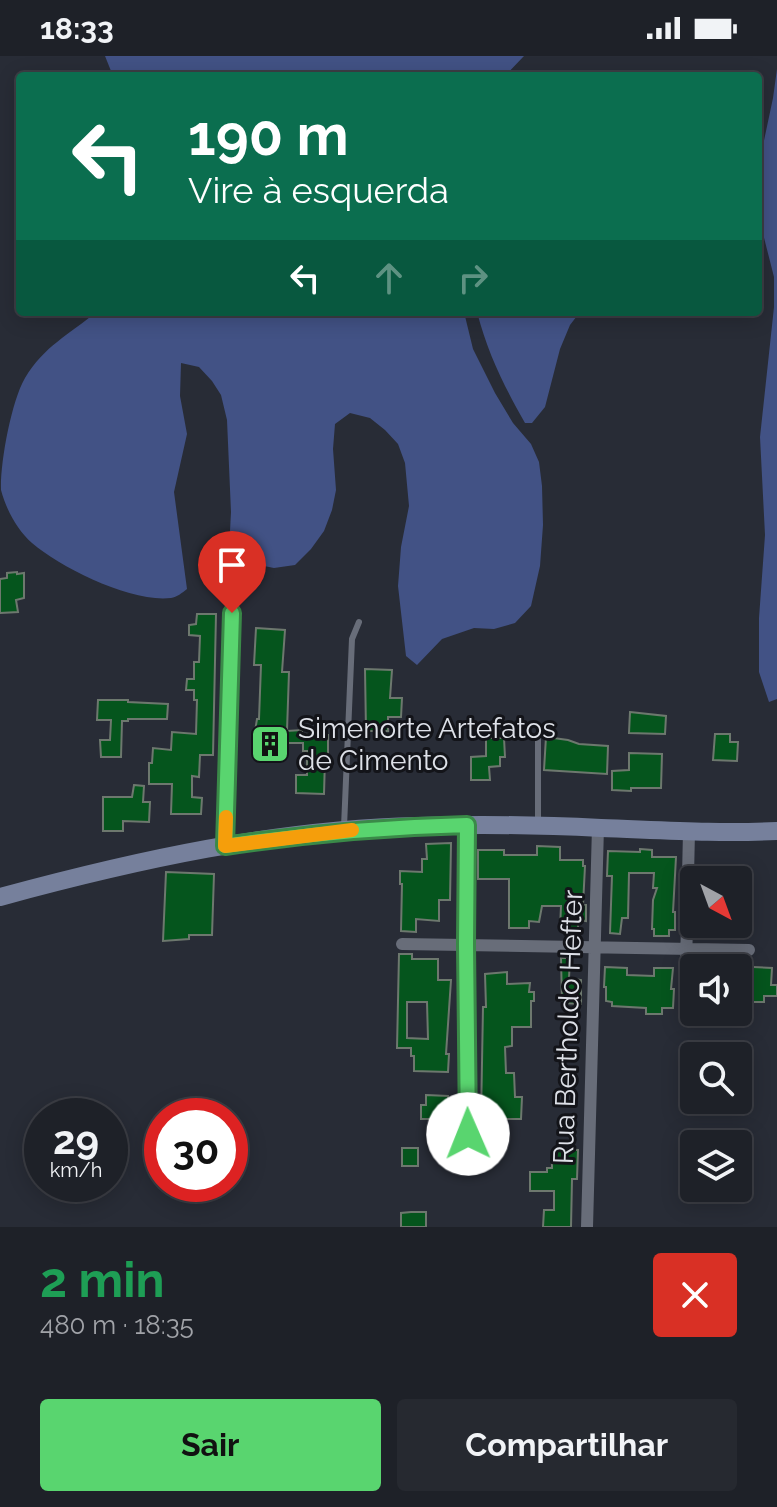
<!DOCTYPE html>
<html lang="pt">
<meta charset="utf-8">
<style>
:root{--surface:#1e2128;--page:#262930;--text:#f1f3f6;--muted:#a1a3a8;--line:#3c3e45;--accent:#59d56f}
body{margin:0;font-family:Raleway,sans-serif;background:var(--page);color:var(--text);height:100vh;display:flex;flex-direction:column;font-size:30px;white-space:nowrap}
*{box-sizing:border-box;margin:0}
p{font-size:26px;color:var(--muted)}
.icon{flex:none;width:44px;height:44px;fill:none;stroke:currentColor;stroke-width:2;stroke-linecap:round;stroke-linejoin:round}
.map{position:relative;height:1171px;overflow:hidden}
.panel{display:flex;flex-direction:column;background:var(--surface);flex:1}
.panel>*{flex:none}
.banner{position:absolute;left:16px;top:16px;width:746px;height:244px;border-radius:8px;box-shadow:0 4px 20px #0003,0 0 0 2px var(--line);background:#0b6e4f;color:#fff;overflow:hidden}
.needle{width:52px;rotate:139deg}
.tools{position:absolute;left:680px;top:810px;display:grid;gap:16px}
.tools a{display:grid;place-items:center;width:72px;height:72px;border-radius:8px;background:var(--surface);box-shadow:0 4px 20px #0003,0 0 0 2px var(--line);font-size:40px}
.speed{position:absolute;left:24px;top:1042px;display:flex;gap:16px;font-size:40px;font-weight:700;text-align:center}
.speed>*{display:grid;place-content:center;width:104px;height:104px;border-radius:50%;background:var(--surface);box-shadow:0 4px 20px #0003,0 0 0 2px var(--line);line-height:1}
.speed small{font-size:20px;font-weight:400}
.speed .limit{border:12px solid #d22;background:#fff;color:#111}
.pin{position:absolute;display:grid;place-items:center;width:68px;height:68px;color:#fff;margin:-82px -34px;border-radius:50% 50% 50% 0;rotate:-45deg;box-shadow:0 0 8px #0007}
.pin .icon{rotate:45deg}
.me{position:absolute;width:88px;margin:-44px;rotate:359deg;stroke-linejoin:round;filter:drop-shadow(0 0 6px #0008)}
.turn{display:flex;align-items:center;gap:28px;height:168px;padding:0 40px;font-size:36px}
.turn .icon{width:104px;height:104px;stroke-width:2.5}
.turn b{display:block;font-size:56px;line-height:68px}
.lanes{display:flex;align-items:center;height:76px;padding:0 40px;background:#0003;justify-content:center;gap:40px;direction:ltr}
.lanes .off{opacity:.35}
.round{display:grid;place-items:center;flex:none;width:84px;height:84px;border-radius:8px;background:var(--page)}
.head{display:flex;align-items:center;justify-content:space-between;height:136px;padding:0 40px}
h1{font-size:48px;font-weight:700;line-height:60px;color:#1e9e55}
.button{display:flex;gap:16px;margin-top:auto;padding:16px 40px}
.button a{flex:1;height:92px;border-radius:8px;background:var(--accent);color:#111;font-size:32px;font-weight:700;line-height:92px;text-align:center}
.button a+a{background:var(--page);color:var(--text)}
.status{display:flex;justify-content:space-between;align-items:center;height:56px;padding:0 40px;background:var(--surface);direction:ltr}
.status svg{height:22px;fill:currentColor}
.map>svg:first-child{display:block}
.green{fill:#425285}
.building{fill:#05551d;stroke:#6d786e;stroke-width:2;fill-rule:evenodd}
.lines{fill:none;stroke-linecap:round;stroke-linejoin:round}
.service{stroke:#686d79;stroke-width:6}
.minor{stroke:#686d79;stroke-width:12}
.secondary{stroke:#76809c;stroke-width:18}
.route-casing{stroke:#3a8a48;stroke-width:20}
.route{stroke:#59d56f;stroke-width:14}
.slow{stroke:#f59e0b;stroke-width:14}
.labels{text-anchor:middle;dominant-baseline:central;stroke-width:6;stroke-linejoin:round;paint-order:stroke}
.poi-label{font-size:28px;fill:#dee1e8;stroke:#131419;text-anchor:start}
.street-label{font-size:28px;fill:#dee1e8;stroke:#131419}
</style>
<div class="status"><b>18:33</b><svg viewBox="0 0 49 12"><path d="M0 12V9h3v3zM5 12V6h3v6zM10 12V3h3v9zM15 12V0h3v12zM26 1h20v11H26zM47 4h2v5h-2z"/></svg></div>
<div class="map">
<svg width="777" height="1171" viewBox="0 0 777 1171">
<rect width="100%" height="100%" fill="#282c36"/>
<path class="green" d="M105 0H524L505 20H113Z
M777 13V643L769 646 759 616V562L765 479 760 381 774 251V221L758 158V113L773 42Z
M96 256H464L473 293 495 337 513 367 531 388 539 406 542 430 543 469 540 510 531 550 515 567 494 573 474 572 442 583 417 609 406 600 398 530 401 491 409 450 405 407 398 388 385 374 370 362 350 357 335 368 333 393 336 434 332 454 324 475 311 493 295 509 274 512 254 508 238 495 230 475 231 456 227 364 221 339 212 325 199 311 181 307 180 340 187 378 174 436 187 533C182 537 177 541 171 542 132 547 61 512 32 487 17 474 6 453 1 434 0 408 11 346 25 322 44 290 69 279 96 256Z
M477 256H580L570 269 560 293 545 351 532 367H525C504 330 488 298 477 256Z"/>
<path class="building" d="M17 516V518L24 517V542L16 544 18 556 0 557V523L7 522V517Z
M197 558H216L213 699H200L199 721 192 720V741L202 742 201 758H171L172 728H149V707H152L153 692 171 694 172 676 196 678 197 644H194V634H186L187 623H194V606H199L200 580 189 579V569L196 568Z
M256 572 285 574 282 616H289L287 675 302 674V678L328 679V702H325L324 738 296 737V719H307V695H303V687H286L285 702H254L255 675 257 663H259L261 609H254Z
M365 613 392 614 390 642H402L401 661H388V675H366Z
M98 644H128V646L168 648 167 663H128V665H122L121 701H101L100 684H110L111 664H97Z
M630 656 666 660 665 678 629 677Z
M715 678H730V686H738L737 705 713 704Z
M546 681 568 684 579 688 608 690 607 718 544 714Z
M486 682H504L505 701H500V710L489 711 490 724H471V701L486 700Z
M629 697 662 698 661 732H631V735L612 734V715L629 714Z
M134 729 144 730 143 746H150L149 766 123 765V775H103V741H132Z
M451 787 450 844H439V865L416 863V876L401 875 402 828H400V815L422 816V803H427L426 788Z
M537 790 560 791V804H583V810H585L583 849H586V865L578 864V873H560L561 850H542L539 866 529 865V872H509V823H478V794H504V799H537Z
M640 793 652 794V801H676L673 856H675V874H669V880H654V873H652L653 844 657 832H653L654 817H629L628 862H622L620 878 610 877 612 820H607L608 795 640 796Z
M166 816 214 818 212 879H189V883L163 885Z
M699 868H745V877H742V879H732L733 877 714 876V881L703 882V876H699Z
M399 898H412V903H438V924H451L446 998H449L448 1016 414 1015V1000H411V992H397ZM407 946H427L428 983 407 982Z
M561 902H570L569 922 581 924V948L562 947Z
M730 910 772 912 771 929H777V940H764V946H745L747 919 738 917V912H729Z
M605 911 627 912V919L654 920V912H673L671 933H674L673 952H662V958H646V952L612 950V946L606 945V931H604Z
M507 916V928L530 927 529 936H534V945H531V971H512V990L505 991 506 1017H514L515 1041H522L521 1063H481L483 951H486L485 918Z
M696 956H720V965H695Z
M426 1039 448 1040V1063H421V1049H426Z
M402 1092H418V1110H402Z
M557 1093 578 1094 577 1123H572L571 1171H543L544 1154H554V1135H530V1116H547V1112H552V1106H557Z
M411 1156H426V1171H401V1157Z"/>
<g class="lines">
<path class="service" d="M538 766V683
M344 771 352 583 359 566
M225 786 232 557"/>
<path class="minor" d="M467 769 466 888 468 1078
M402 888 749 894
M685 957 689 775
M587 1171 598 771"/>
<path class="secondary" d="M0 841C136 804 277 773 418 770 479 768 540 769 601 772 659 774 718 778 777 775"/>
</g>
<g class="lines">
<defs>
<path id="route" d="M232 557 225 790C306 778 385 771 467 769L466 888 468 1078"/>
</defs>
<use href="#route" class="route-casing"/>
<use href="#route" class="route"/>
<path class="slow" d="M226 761 225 790 352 774"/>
</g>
<defs>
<symbol id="building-square" viewBox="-11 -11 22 22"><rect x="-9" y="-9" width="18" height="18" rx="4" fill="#59d56f" stroke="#131419"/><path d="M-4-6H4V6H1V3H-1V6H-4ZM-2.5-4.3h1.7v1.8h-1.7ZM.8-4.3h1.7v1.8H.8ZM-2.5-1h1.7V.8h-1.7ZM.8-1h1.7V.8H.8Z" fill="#111"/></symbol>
</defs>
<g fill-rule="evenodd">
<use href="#building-square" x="248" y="666" width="44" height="44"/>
</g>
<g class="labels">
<g class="poi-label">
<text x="298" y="672">Simenorte Artefatos<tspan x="298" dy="32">de Cimento</tspan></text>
</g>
<g class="street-label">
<text transform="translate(568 971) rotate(-88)">Rua Bertholdo Hefter</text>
</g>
</g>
</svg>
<div class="tools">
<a><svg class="needle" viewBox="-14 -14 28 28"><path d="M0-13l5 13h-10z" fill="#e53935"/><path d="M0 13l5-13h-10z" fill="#a1a3a8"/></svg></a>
<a><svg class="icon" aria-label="sound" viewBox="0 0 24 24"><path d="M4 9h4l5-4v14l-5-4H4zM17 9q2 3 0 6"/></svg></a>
<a><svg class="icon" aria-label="search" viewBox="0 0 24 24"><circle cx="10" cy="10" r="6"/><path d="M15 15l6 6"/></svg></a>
<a><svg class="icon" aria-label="layers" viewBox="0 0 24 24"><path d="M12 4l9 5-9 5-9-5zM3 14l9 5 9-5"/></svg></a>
</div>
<div class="speed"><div>29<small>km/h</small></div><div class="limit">30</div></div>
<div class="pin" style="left:232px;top:557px;background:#d93025"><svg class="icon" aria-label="arrive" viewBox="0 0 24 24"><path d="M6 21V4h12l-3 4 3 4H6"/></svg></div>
<svg class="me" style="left:468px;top:1078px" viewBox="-20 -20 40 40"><circle r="19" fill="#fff"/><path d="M0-13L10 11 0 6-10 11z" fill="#59d56f"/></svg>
<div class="banner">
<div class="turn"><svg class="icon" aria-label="left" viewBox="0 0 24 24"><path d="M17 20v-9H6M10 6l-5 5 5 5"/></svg><div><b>190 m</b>Vire à esquerda</div></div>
<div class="lanes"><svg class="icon" aria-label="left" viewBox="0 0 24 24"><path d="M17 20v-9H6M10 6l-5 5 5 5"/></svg><svg class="icon off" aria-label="ahead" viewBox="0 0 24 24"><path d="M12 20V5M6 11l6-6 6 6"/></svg><svg class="icon off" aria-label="right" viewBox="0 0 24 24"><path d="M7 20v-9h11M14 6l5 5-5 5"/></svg></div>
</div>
</div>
<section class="panel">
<div class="head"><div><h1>2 min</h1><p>480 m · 18:35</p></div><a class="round" style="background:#d93025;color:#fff"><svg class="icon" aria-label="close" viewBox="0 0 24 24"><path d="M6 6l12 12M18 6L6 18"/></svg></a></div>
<div class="button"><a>Sair</a><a>Compartilhar</a></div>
</section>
